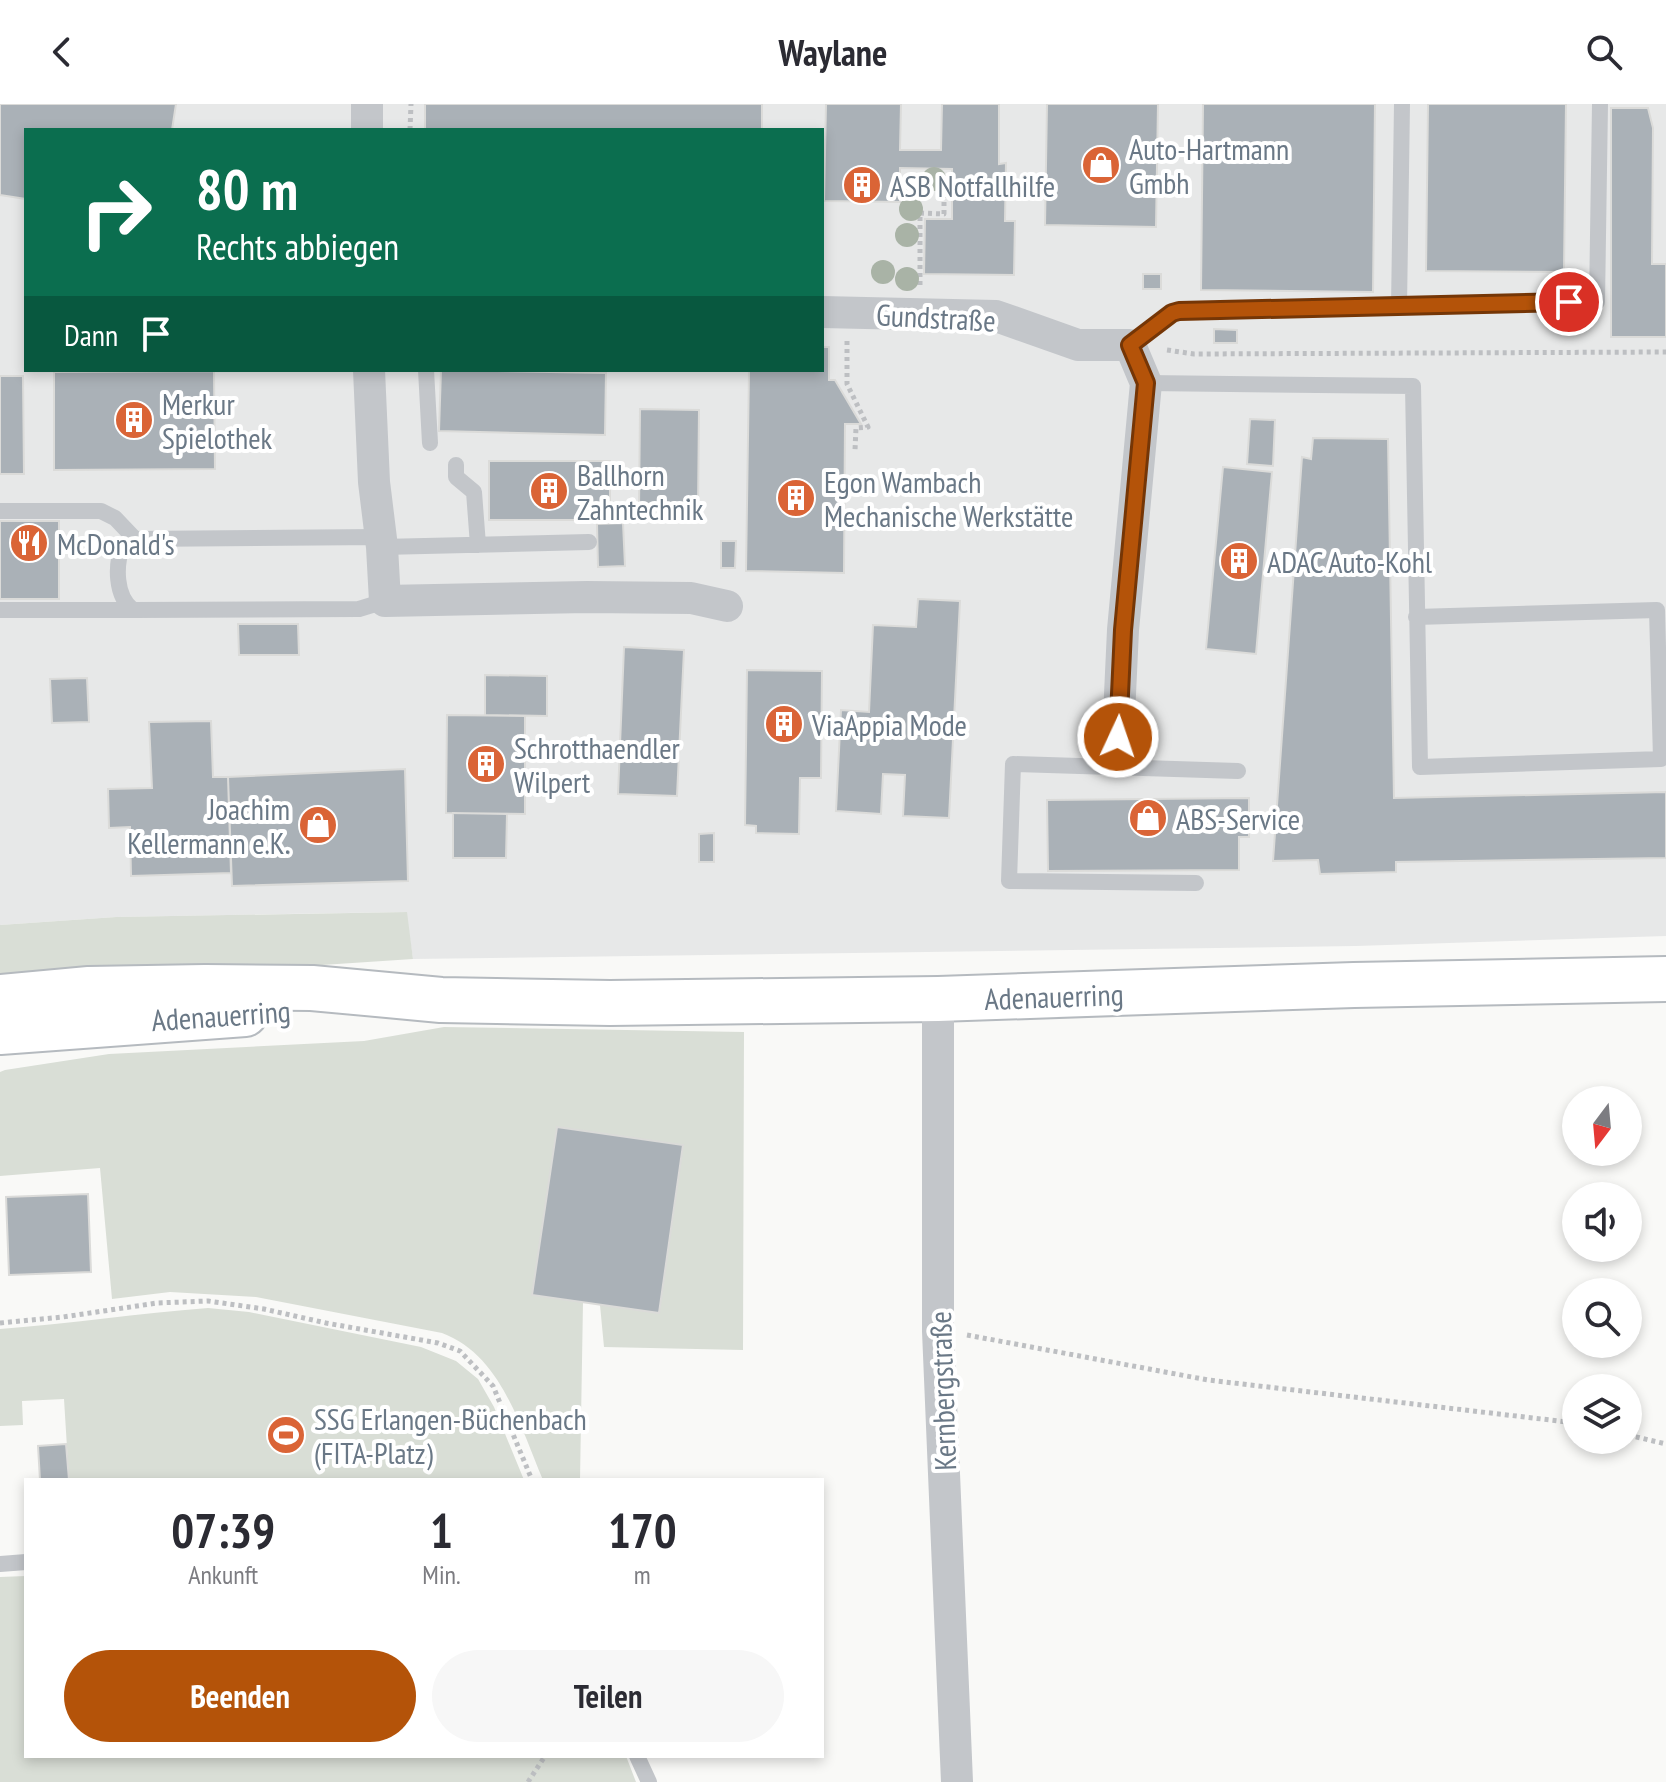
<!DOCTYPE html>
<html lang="de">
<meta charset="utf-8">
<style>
:root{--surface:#fff;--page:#f7f7f7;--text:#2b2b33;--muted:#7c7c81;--accent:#b45309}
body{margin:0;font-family:"PT Sans Narrow",sans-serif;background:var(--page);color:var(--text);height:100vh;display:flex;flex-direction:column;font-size:30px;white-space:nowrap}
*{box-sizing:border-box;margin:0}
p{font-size:26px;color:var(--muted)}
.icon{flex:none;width:44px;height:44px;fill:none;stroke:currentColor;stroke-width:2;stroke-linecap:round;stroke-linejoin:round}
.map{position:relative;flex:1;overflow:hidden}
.drawer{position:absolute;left:24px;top:1374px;width:800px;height:280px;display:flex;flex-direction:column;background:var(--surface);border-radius:0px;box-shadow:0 4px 12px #0003}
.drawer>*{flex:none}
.hud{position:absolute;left:24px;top:24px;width:800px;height:244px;border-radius:0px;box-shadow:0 4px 12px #0003;background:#0b6e4f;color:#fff;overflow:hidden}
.needle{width:52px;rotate:196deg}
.tools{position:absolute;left:1562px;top:982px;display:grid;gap:16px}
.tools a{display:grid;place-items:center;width:80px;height:80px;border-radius:50%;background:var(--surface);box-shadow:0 4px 12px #0003;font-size:40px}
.pin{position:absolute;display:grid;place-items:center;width:68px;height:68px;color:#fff;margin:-34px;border:4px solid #fff;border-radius:50%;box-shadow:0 2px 8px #0007}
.me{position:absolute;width:88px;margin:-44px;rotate:3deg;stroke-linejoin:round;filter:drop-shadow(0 0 6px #0008)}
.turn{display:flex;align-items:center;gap:28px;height:168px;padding:0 40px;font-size:36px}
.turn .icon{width:104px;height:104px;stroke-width:2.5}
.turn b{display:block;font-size:56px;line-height:68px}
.then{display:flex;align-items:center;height:76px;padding:0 40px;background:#0003;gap:16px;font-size:30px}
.eta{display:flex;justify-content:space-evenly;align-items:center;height:136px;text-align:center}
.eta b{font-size:48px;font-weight:700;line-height:56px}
.primary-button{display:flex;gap:16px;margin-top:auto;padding:16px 40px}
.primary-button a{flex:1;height:92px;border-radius:48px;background:var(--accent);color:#fff;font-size:32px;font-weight:700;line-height:92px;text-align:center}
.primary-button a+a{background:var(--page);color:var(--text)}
header{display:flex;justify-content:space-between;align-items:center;height:104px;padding:0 40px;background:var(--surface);font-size:36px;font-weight:700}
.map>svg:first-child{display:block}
.built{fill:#e7e8e8;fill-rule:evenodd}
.green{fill:#d9ded6}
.building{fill:#aab1b7;stroke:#dbdbd9;stroke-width:2}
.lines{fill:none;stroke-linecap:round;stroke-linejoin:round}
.secondary-casing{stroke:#b5babf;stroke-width:48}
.path{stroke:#bdbfc2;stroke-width:5;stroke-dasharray:4 4;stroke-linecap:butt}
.lane{stroke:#c3c6ca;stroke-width:16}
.street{stroke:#c3c6ca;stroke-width:32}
.secondary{stroke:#fff;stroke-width:44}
.tree{fill:#a9b3a6}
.route-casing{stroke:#753606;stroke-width:20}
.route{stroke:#b45309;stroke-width:14}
.labels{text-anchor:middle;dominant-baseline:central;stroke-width:8;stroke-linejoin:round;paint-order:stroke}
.poi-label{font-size:30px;fill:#6a7886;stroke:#fff;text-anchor:start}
.street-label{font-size:30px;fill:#6a7886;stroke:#fff}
</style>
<header><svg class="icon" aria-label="back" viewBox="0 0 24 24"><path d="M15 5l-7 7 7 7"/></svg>Waylane<svg class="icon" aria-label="search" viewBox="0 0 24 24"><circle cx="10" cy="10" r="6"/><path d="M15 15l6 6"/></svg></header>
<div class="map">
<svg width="1666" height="1678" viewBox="0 0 1666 1678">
<rect width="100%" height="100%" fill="#f9f9f7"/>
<path class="built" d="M0 0H1666V832L1356 842 413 855 406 808 116 813 0 821ZM26 26H822V266H26Z"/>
<path class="green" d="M407 808 413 855 0 882V821L116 813Z
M444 923 744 928 743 1246 604 1243 600 1201 659 1209 683 1041 557 1023 532 1191 583 1198 580 1376H543C520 1322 501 1251 442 1229L256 1193 170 1188 112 1195 100 1064 0 1072V968L5 966 109 950 364 937Z
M208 1204 249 1208 421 1243 456 1257 478 1275 494 1303 524 1376H69L64 1295 22 1297 23 1321 0 1322V1225C70 1220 139 1209 208 1204Z
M26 1472V1652H626L636 1678H0V1473Z"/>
<path class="building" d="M0 0H176L172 26H26V95L0 91Z
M425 0H762V26H425Z
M826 0H901L900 46H941L942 0H999V60L1006 59 1005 117H1015L1014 171 924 170 925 115H952V65L900 64V98L824 97Z
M1047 0H1158L1156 123 1045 121Z
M1203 0H1375L1373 188 1201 186Z
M1428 0H1566L1564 168 1426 167Z
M1611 4H1648L1653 24 1652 160H1666V233H1611Z
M1143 170H1161V185H1143Z
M1214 225 1237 226V239H1214Z
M822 243H829V276H835L861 320H845L844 469 746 467 749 266H822Z
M441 266 606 269 605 331 439 327Z
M214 267 215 365 54 366V268Z
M0 272H23L24 370H0Z
M640 305 699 306 698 404H639Z
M1250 315 1275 316 1273 362 1247 360Z
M1313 334 1388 335 1394 694 1666 688V754L1396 758V768L1320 770 1318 756 1273 757 1302 353 1311 355Z
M489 357H610V416H489Z
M1223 363 1272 368 1256 550 1206 545Z
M0 417H59V495H0Z
M623 419 625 462 598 463 597 420Z
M721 437H736L735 464H721Z
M918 495 960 497 949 714 903 712 905 671 883 670 881 710 836 707 841 606 869 608 873 521 916 523Z
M238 520H298L299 551H239Z
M624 543 684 546 677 692 618 690Z
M747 566 822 567 821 674H800L799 730 756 729V722L745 721Z
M485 571 547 572V612L485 611Z
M87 574 89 618 52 619 50 575Z
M447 611 525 612V710L446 709Z
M211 617 213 673H228L231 769 131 772 130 723 109 724 108 685 152 684 149 618Z
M405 665 408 777 232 782 228 673Z
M1249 694V733H1239V766L1048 767 1047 696Z
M453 709 507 710 506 754H453Z
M714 729V758H699V730Z
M557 1023 683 1041 659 1209 532 1191Z
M88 1090 91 1168 9 1171 6 1093Z
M66 1340 69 1376H40L38 1342Z"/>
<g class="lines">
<defs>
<path id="secondary" d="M0 893 89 885 205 883 312 884 441 896 610 899 938 895 1354 881 1666 875
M0 928 245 910"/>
</defs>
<use href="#secondary" class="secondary-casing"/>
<path class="path" d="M410 26 411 0
M920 181V109L944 110V74
M847 237V280L868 323 856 324 855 346
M1167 246 1194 250 1666 248
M0 1219 63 1213 157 1199 208 1197 264 1205 326 1219 438 1239 460 1247 493 1282 532 1376
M967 1231 1208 1276 1576 1319
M1628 1331 1666 1340
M528 1678 545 1652"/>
<path class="lane" d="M1399 203 1402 0
M1130 241 1172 209 1179 207 1597 198 1600 0
M426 266 430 339
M1146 279 1413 282 1420 663 1661 655 1657 506 1416 513
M456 361V373L474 388 478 441
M0 407H101L115 414 135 435
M380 433 135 435 123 441C115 461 115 492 133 506L359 505 385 497
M382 443 589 438
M0 506H133
M1196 779 1009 777 1013 660 1238 667
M0 1460 26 1458
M637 1652 649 1678"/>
<path class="street" d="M367 26V0
M822 208 996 212 1078 241H1130L1146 279 1123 526 1118 633
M369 266 374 378 382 443 385 497 587 493 691 494 727 502
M938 895V1227L957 1678"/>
<use href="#secondary" class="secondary"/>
</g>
<g class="tree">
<circle cx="934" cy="75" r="12"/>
<circle cx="911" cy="105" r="12"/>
<circle cx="907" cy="131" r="12"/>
<circle cx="883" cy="168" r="12"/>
<circle cx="907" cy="175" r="12"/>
</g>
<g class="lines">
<defs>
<path id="route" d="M1118 633 1123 526 1146 279 1130 241 1172 209 1179 207 1569 198"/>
</defs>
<use href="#route" class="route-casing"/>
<use href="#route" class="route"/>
</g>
<defs>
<symbol id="shop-disc" viewBox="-11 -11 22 22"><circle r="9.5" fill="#da6436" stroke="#fff"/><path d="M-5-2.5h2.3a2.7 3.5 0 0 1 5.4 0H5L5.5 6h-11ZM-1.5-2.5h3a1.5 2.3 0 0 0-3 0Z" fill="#fff"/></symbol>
<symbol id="building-disc" viewBox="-11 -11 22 22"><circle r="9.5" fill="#da6436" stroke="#fff"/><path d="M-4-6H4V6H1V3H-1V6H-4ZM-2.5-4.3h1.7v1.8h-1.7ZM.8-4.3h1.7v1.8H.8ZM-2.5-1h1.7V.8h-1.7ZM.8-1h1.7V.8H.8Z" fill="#fff"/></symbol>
<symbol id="restaurant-disc" viewBox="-11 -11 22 22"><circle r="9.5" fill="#da6436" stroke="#fff"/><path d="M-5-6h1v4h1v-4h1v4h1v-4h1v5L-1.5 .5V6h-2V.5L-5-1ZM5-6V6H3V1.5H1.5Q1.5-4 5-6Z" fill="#fff"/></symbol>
<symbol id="stadium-disc" viewBox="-11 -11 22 22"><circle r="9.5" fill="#da6436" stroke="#fff"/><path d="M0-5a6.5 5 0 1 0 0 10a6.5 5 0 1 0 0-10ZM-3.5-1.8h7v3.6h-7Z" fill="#fff"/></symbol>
</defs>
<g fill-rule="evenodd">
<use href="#shop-disc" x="1079" y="39" width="44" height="44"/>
<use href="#building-disc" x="840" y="59" width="44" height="44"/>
<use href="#building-disc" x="112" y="294" width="44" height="44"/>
<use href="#building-disc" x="527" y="365" width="44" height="44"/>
<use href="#building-disc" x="774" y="372" width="44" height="44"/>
<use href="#restaurant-disc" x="7" y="417" width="44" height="44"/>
<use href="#building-disc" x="1217" y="435" width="44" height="44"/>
<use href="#building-disc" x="762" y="598" width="44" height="44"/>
<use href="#building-disc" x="464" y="638" width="44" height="44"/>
<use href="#shop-disc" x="1126" y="692" width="44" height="44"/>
<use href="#shop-disc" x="296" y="699" width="44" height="44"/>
<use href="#stadium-disc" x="264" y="1309" width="44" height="44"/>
</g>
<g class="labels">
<g class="poi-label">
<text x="1129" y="44">Auto-Hartmann<tspan x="1129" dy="34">Gmbh</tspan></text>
<text x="890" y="81">ASB Notfallhilfe</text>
<text x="162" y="299">Merkur<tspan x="162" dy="34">Spielothek</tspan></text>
<text x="577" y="370">Ballhorn<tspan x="577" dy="34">Zahntechnik</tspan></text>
<text x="824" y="377">Egon Wambach<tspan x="824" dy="34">Mechanische Werkstätte</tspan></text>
<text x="57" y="439">McDonald's</text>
<text x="1267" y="457">ADAC Auto-Kohl</text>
<text x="812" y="620">ViaAppia Mode</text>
<text x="514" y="643">Schrotthaendler<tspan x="514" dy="34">Wilpert</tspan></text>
<text x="290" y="704" text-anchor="end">Joachim<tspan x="290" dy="34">Kellermann e.K.</tspan></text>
<text x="1176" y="714">ABS-Service</text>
<text x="314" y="1314">SSG Erlangen-Büchenbach<tspan x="314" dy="34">(FITA-Platz)</tspan></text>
</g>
<g class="street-label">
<text transform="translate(936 213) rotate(3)">Gundstraße</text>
<text transform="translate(1054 892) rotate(-2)">Adenauerring</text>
<text transform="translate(221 911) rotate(-4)">Adenauerring</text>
<text transform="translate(942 1287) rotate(-92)">Kernbergstraße</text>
</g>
</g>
</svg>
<div class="tools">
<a><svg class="needle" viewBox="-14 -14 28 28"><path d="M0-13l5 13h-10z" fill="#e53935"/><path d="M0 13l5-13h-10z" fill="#7c7c81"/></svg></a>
<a><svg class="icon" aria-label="sound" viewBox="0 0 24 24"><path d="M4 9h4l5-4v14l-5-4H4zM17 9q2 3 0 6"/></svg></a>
<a><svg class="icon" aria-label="search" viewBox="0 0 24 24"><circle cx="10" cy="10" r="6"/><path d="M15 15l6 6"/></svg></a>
<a><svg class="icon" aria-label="layers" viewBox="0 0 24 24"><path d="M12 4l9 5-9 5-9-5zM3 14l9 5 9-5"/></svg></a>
</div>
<div class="pin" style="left:1569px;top:198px;background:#d93025"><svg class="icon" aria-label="arrive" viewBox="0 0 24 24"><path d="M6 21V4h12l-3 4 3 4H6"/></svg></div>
<svg class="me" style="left:1118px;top:633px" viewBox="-20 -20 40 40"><circle r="17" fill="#b45309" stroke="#fff" stroke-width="3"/><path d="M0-11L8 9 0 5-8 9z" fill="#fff"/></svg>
<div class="hud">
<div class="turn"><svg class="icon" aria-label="right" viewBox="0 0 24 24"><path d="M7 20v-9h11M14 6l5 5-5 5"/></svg><div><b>80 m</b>Rechts abbiegen</div></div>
<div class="then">Dann<svg class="icon" aria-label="arrive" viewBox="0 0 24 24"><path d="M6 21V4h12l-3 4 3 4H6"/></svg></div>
</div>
<section class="drawer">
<div class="eta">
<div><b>07:39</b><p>Ankunft</p></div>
<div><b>1</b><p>Min.</p></div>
<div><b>170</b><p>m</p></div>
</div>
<div class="primary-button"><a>Beenden</a><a>Teilen</a></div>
</section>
</div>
